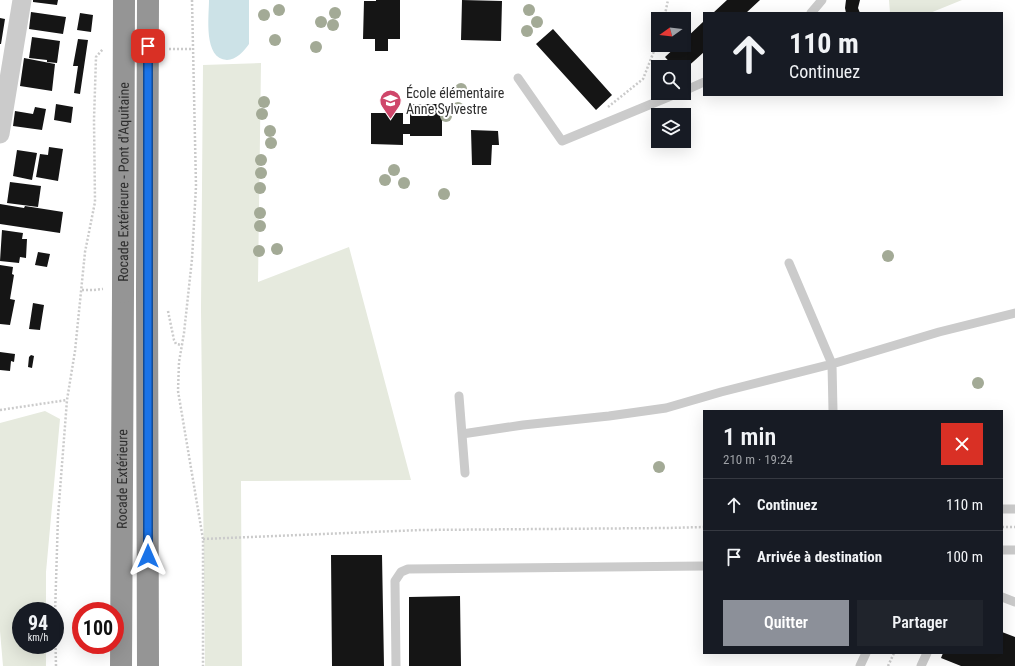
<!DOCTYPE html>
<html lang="fr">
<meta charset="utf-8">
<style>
:root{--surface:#171b24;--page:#20242c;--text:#f1f3f6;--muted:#9ea1a6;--line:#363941;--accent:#8c9099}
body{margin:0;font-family:"Roboto Condensed",sans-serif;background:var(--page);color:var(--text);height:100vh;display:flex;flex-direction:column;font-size:15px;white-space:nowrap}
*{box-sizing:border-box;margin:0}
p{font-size:13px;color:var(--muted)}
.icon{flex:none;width:22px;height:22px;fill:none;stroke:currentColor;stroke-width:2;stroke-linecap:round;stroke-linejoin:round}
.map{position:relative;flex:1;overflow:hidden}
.side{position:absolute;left:703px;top:410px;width:300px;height:244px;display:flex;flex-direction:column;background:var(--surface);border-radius:0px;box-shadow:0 4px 16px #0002}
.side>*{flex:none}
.hud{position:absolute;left:703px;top:12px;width:300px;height:84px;border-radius:0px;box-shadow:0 4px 16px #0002;background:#171b24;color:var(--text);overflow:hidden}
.needle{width:26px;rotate:255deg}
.buttons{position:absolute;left:651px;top:12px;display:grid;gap:8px}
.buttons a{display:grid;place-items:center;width:40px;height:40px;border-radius:0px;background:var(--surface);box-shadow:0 4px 16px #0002;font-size:20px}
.speed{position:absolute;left:12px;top:602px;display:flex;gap:8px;font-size:20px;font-weight:700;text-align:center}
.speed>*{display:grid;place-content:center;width:52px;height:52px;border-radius:50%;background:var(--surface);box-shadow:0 4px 16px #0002;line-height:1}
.speed small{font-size:10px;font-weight:400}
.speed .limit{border:6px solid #d22;background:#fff;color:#111}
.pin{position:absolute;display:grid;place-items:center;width:34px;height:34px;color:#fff;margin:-17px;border-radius:8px;box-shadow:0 2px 6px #0006}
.me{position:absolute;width:44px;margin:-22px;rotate:0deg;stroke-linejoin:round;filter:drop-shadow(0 0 3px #0008)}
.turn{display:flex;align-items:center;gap:14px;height:84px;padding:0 20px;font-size:18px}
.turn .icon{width:52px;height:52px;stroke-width:2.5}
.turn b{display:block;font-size:28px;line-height:34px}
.round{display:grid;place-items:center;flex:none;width:42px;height:42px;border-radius:0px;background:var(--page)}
.summary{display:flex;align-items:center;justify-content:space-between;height:68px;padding:0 20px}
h1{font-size:24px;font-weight:600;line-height:30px}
.cta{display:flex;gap:8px;margin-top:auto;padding:8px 20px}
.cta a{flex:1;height:46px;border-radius:0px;background:var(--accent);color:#fff;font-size:16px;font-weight:600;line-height:46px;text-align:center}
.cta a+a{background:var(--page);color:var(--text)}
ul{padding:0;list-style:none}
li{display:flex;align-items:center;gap:12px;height:52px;padding:0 20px;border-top:1px solid var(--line)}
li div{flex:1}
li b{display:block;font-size:15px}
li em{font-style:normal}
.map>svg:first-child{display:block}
.green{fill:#e6eade}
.water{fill:#cce2e7}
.building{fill:#151515}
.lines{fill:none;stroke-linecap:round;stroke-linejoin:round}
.path{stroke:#cbcbcb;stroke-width:2.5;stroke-dasharray:2 2;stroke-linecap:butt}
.service{stroke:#cbcbcb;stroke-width:9}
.minor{stroke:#cbcbcb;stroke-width:19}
.motorway{stroke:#959595;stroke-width:22}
.motorway-bridge{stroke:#959595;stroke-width:22}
.tree{fill:#a3aa96}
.route-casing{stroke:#114b97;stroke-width:10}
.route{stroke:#1a73e8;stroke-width:7}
.labels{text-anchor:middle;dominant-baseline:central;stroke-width:4;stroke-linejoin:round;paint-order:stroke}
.poi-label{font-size:14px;fill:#2e2e2e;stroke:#fff;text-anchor:start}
.street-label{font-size:14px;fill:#2e2e2e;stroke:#fff}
</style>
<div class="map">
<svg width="1015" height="666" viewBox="0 0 1015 666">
<rect width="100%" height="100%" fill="#fff"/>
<path class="green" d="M889 0H962L930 13H890Z
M261 63 258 282 349 247 411 480 241 481 242 666H205L201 310 203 65Z
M45 411 60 419 46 572V611H21V645H46V666H3L0 631V423Z"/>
<path class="water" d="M209 0H249V44C244 51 236 60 227 60 203 59 209 16 209 0Z"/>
<path class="building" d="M33 0H58L57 5 33 2Z
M376 0H400V39H388V51H375V39H363L364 1H376Z
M462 0 502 1 501 41 461 40Z
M727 0H760L746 13H713Z
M846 0H860L858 8 860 13H846L845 8Z
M31 12 66 17 63 34 29 29Z
M80 13 93 15 91 32 77 30Z
M0 18 5 19 1 44H0Z
M704 21V52L684 70V67H674L665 57 678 45H684V40Z
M553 29 612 95 596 110 536 44Z
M32 37 60 41 57 63 47 62V60L29 58Z
M78 39 88 40 80 94 74 93 78 66H73Z
M24 58 55 64 52 91 20 86Z
M56 104 73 107 71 123 54 120Z
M410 104H442V136H410V134H403V145L371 144V113H403V124H410Z
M35 107 46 109 42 130 13 126 15 111 33 114Z
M471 130 498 131 499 145H492L491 165H472Z
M49 147 63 149 58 181 36 177 40 154 48 155Z
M17 150 37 153 32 180 13 176Z
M10 182 41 186 38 207 7 203Z
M0 204 24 208 25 206 63 212 60 233 0 224Z
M2 230 23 233 22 239H27L26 258 20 257 19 263 0 261Z
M38 252 50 254 47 267 35 265Z
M0 265 13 267 12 274 14 275 10 299 15 300 10 325 0 324Z
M33 303 44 305 40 330 29 329Z
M0 352 15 354 14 362 11 361 10 371 0 370Z
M31 355 34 356 32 368 28 367 29 357Z
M331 555H382L384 666H332Z
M460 596 461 666H409V597Z
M1002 632 1015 637V666H961L941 658 943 653H1002Z"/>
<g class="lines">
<path class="path" d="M192 0 196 186 192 259 184 333 179 362 178 391 203 539V666
M664 19 668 0
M169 49H192
M608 107 643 79 658 41
M82 290H94L103 289
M168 311 174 340 176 344 182 345
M0 410 67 400
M1002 527H1015
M203 539 420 530 668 528 704 527
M55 615 58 516 67 400 75 351 85 252 95 202 94 120 96 57 103 49
M55 620 56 666
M888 666 894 653"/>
<path class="service" d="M811 13 822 0
M518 78 562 141 678 93
M684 91 704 82
M789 263 832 364 833 411
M459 396 465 473
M462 434 523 425 609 416 666 408 721 392 832 364 939 332 1015 313
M1002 509H1015
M1002 550H1015
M1002 597 1015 602
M396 666 395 581 401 572 408 569 704 566
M860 666 866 653
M921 666 927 653"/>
<path class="minor" d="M0 134 22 0"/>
<g class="motorway">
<path d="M147 293 148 666"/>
<path id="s1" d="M121 666 123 292"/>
</g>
<g class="motorway-bridge">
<path id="s2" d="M123 292 124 0"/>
<path d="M147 293 148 0"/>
</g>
</g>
<g class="tree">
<circle cx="279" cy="10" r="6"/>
<circle cx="529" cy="10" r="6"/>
<circle cx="335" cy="13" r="6"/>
<circle cx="264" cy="15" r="6"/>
<circle cx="321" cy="22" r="6"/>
<circle cx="537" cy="22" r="6"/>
<circle cx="333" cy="25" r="6"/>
<circle cx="527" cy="31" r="6"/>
<circle cx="275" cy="40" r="6"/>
<circle cx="316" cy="47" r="6"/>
<circle cx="461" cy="89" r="6"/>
<circle cx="264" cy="102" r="6"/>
<circle cx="458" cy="108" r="6"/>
<circle cx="262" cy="114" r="6"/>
<circle cx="446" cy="116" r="6"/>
<circle cx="270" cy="131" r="6"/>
<circle cx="271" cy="143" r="6"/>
<circle cx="261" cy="160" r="6"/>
<circle cx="394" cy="170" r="6"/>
<circle cx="261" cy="173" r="6"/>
<circle cx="385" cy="180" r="6"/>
<circle cx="404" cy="183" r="6"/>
<circle cx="260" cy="188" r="6"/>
<circle cx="444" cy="194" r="6"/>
<circle cx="260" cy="213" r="6"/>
<circle cx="260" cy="226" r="6"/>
<circle cx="277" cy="249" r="6"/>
<circle cx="259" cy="251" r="6"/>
<circle cx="888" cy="256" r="6"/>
<circle cx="978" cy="383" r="6"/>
<circle cx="659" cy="467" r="6"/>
</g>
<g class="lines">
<defs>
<path id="route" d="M148 46V556"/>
</defs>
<use href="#route" class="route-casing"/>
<use href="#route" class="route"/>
</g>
<defs>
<symbol id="school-pin" viewBox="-11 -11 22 30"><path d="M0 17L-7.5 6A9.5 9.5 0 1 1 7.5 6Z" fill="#cf466a" stroke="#fff"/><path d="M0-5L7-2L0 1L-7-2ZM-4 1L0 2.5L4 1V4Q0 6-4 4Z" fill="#fff"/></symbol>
</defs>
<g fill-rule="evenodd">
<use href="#school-pin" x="378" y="88" width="25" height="34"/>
</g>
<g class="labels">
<g class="poi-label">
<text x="406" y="93">École élémentaire<tspan x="406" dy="16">Anne Sylvestre</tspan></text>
</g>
<g class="street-label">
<text stroke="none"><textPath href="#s2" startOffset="110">Rocade Extérieure - Pont d'Aquitaine</textPath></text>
<text stroke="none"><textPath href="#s1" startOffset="187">Rocade Extérieure</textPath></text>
</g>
</g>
</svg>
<div class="buttons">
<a><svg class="needle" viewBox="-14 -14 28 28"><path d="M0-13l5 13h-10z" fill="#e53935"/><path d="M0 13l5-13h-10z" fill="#9ea1a6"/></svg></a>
<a><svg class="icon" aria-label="search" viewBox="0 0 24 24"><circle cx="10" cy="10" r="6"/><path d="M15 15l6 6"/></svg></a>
<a><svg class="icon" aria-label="layers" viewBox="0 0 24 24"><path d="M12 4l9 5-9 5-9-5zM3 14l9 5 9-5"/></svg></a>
</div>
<div class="speed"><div>94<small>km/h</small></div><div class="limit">100</div></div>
<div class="pin" style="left:148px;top:46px;background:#d93025"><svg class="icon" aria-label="arrive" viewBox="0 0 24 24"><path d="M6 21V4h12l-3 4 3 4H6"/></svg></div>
<svg class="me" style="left:148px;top:556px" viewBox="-20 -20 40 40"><path d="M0-17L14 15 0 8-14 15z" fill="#1a73e8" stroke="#fff" stroke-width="4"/></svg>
<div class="hud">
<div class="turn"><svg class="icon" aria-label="ahead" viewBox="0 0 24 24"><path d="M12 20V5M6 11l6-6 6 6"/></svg><div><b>110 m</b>Continuez</div></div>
</div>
<section class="side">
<div class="summary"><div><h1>1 min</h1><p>210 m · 19:24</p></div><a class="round" style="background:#d93025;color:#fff"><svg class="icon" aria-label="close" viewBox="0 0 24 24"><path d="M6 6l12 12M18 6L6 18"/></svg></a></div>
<ul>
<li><svg class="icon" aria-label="ahead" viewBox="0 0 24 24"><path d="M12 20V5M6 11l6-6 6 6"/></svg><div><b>Continuez</b></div><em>110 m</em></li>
<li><svg class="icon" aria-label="arrive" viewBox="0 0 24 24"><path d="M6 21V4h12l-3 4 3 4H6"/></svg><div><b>Arrivée à destination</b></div><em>100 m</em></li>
</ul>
<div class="cta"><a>Quitter</a><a>Partager</a></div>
</section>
</div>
